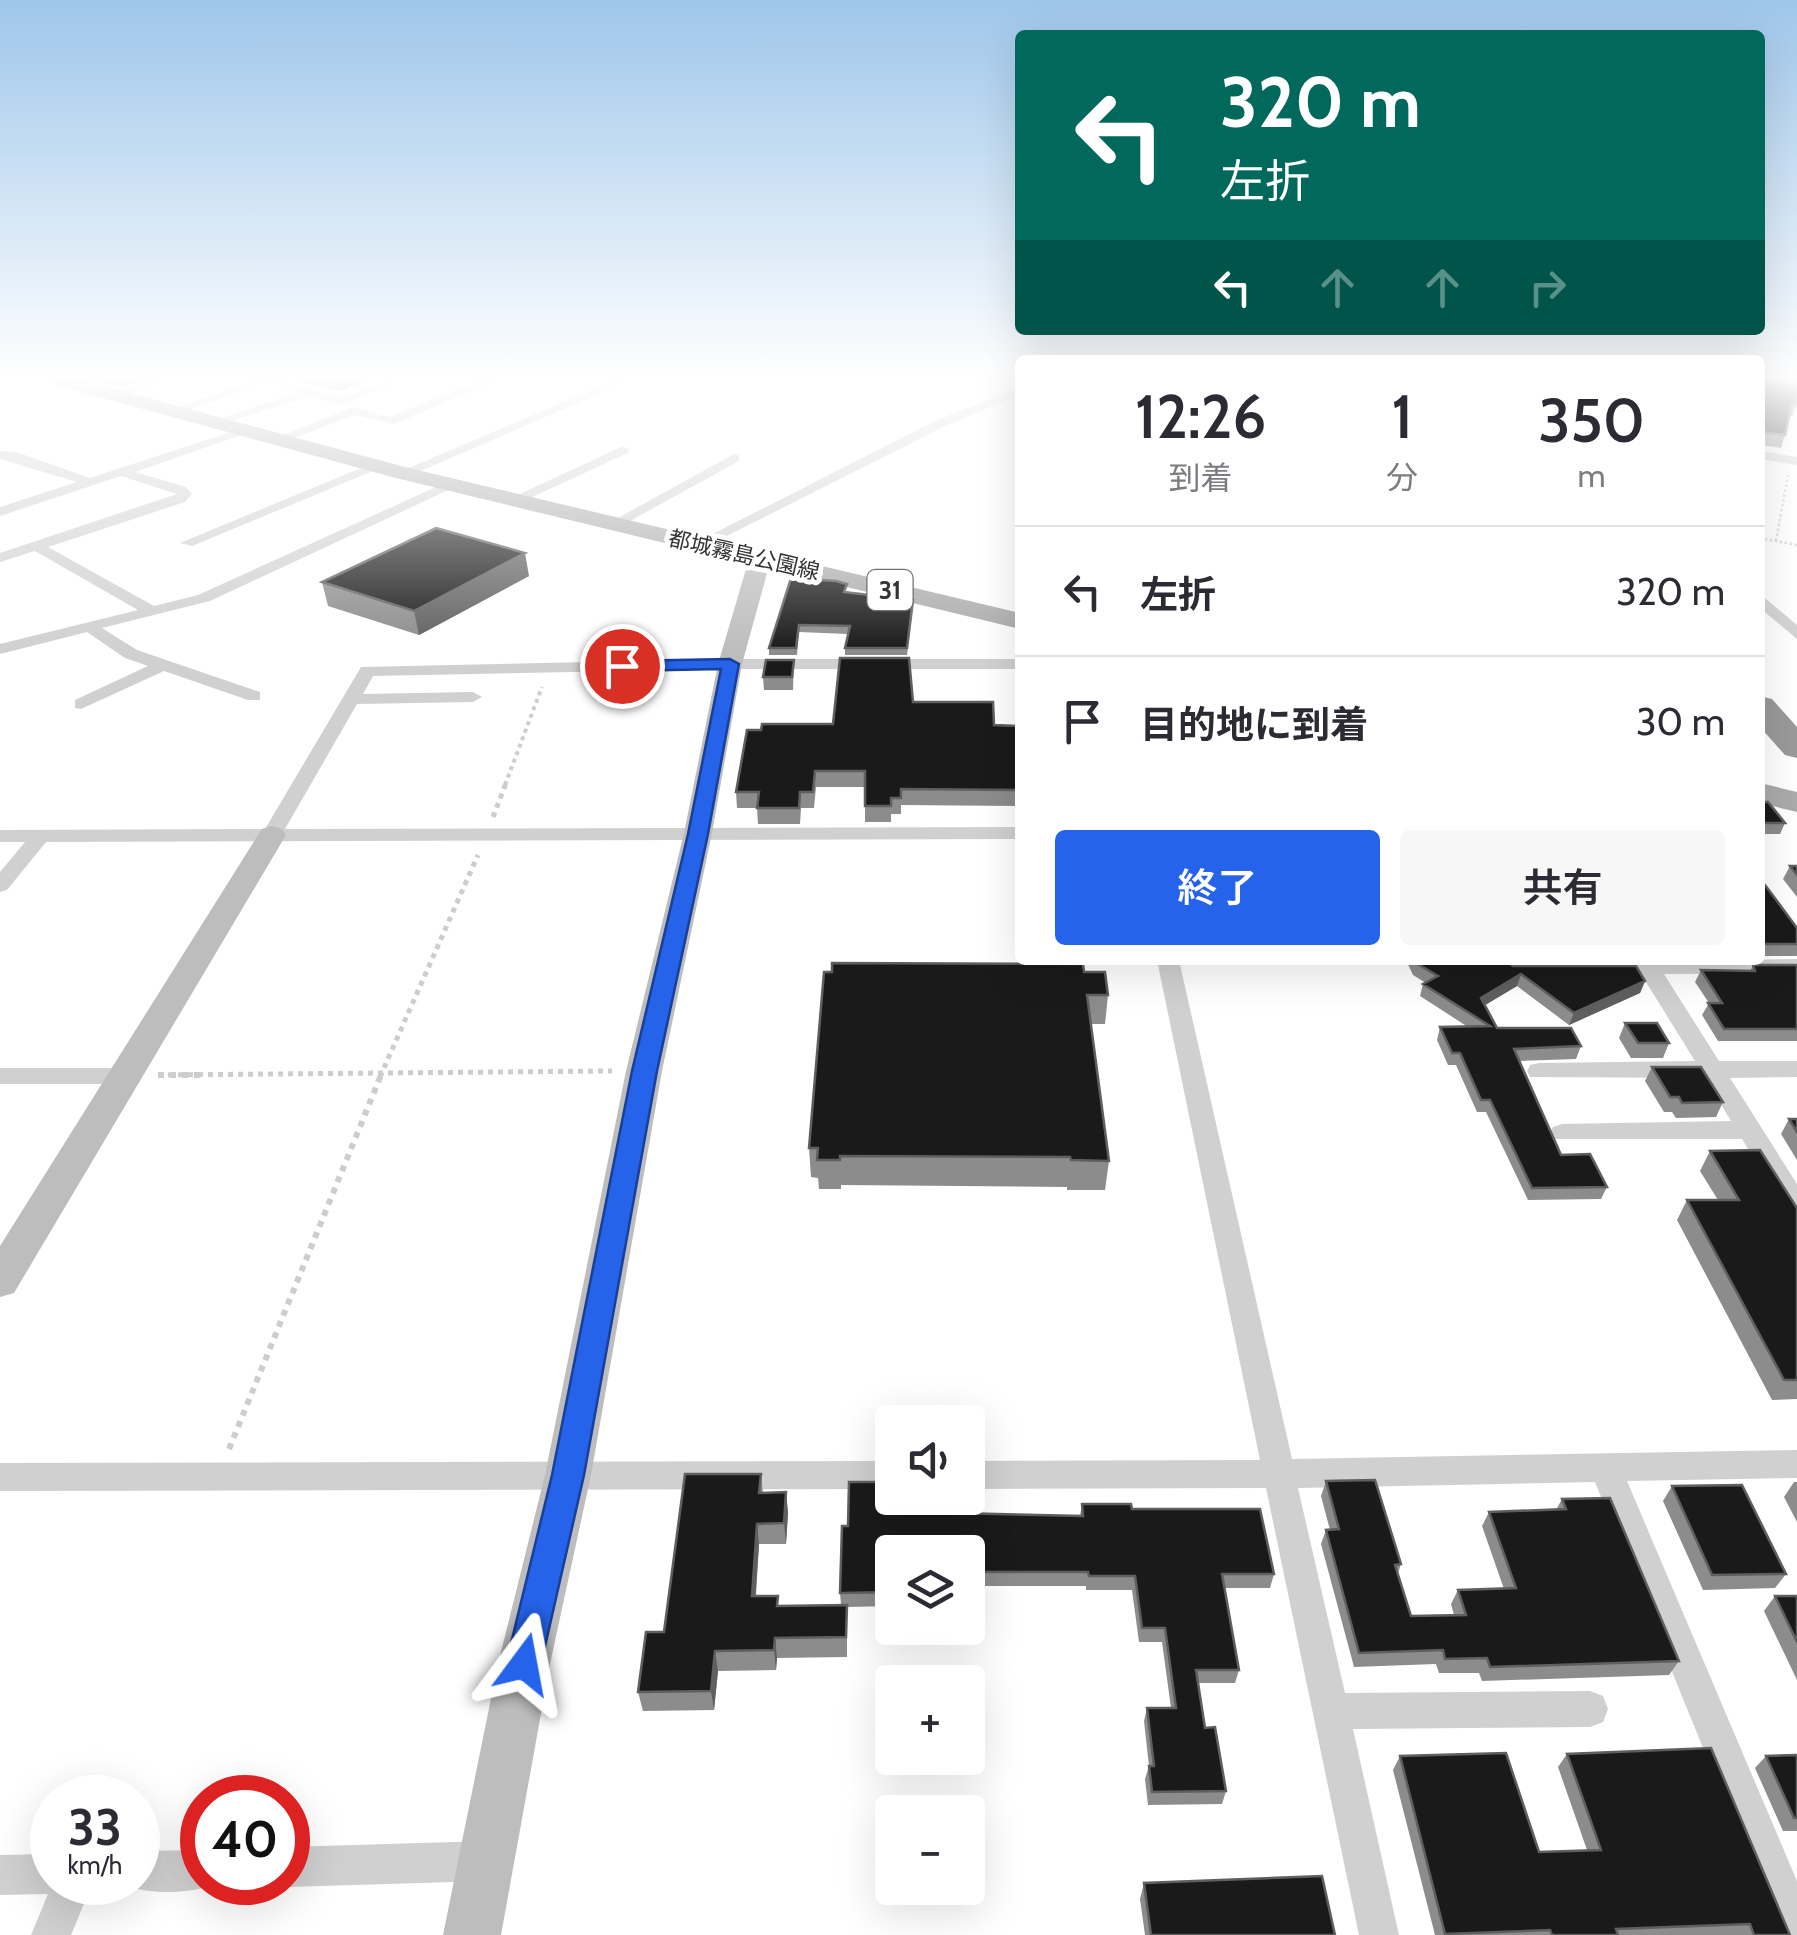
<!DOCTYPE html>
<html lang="ja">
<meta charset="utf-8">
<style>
:root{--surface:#fff;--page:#f7f7f7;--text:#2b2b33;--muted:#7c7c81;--line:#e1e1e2;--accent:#2563eb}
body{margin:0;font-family:Cabin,"Noto Sans JP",sans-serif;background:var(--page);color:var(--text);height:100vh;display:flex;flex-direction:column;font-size:38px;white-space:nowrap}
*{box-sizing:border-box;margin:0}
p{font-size:32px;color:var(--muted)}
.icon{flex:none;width:55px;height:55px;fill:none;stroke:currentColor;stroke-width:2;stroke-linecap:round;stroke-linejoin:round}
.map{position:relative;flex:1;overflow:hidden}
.panel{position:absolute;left:1015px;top:355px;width:750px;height:610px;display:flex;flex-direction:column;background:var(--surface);border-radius:10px;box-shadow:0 10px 40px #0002}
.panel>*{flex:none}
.banner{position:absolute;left:1015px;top:30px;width:750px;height:305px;border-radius:10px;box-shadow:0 10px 40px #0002;background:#00695c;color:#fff;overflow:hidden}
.buttons{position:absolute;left:875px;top:1405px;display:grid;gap:20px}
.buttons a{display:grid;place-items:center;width:110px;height:110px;border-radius:10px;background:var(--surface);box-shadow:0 10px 40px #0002;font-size:50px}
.speed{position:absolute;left:30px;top:1775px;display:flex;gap:20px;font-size:50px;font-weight:700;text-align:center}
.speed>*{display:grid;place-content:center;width:130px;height:130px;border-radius:50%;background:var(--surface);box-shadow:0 10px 40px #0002;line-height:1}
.speed small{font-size:25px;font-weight:400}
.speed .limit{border:15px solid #d22;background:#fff;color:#111}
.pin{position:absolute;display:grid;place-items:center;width:85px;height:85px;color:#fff;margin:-42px;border:5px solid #fff;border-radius:50%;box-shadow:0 2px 10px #0007}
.me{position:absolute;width:110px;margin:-55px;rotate:13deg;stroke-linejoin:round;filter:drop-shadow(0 0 8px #0008)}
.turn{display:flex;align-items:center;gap:35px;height:210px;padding:0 40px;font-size:45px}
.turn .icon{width:130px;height:130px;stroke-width:2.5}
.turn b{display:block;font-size:70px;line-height:85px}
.lanes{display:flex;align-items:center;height:95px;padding:0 40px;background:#0003;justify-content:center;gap:50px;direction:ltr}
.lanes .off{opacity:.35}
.eta{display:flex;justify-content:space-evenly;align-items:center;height:170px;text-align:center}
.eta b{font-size:60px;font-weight:600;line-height:70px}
.button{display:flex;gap:20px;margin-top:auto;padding:20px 40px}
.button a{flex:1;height:115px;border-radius:10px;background:var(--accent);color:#fff;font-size:40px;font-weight:600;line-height:115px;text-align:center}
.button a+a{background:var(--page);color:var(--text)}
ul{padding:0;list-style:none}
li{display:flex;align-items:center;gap:30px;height:130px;padding:0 40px;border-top:2px solid var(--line)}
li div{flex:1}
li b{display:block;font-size:38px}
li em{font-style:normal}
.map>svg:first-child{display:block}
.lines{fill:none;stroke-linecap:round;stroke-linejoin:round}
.path-far3{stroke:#cdcdcd;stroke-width:2.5;stroke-dasharray:2.5 2.5;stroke-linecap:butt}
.path-far2{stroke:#cdcdcd;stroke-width:4;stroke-dasharray:4 4;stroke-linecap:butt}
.path-far1{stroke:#cdcdcd;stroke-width:5;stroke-dasharray:5 5;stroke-linecap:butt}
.path{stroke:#cdcdcd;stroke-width:6;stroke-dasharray:6 6;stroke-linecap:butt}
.street{fill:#d0d0d0;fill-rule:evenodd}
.secondary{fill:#bdbdbd;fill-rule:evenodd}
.primary{fill:#ababab;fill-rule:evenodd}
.highway{fill:#9a9a9a;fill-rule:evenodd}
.wall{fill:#8c8c8c}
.shaded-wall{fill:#5f5f5f}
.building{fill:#1a1a1a;stroke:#5f5f5f;stroke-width:2.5}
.route{fill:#2563eb;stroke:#184099;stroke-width:2.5}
.labels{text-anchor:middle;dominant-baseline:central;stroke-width:10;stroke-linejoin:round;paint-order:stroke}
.far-street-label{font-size:22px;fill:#333;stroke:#fff}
.shield{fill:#fff;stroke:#707070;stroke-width:2.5}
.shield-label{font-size:25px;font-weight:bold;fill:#333}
</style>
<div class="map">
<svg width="1797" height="1935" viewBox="0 0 1797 1935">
<rect width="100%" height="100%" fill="#fff"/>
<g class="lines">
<path class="path-far3" d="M1760 538 1797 545
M1776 541 1788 475"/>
<path class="path-far2" d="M505 785 542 687"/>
<path class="path-far1" d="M493 817 506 783
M158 1075 612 1071
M380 1077 478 855"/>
<path class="path" d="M158 1075H200
M229 1449 381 1075"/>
<path class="street" d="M147 381H165L119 397 109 395Z
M253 381H271L177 414 167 411Z
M271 381C295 381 312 393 335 396 354 399 377 381 398 381L339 405 312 396 215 426V420L300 392Z
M479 381H496L394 424 355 415 283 442 273 439 354 407 389 417Z
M613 381H629L409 476 397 473Z
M1020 387V395L943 427 703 548 691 545 935 421Z
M243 428 253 431 135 472 186 487 192 494 185 502 48 547 154 606 198 595 447 482 459 485 210 601 102 628 137 650 260 692V700H248L164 671 81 709 75 708V700L148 666 125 658 87 632 0 654V644L138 610 35 551 0 562V553L177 494 121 476 0 516V507L77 482 0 459V451L16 452 90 478Z
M623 446 629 450 628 453 519 503 507 500Z
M1760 451 1797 457V465L1760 459Z
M734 454 739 455V461L619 527 607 524Z
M373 463 385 466 192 546 180 543Z
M1760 594 1797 625V639L1760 608Z
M730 659H1020V669H730L373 676 363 694 473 692 482 697 473 702 357 704 285 829 1020 827V839L46 842 7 890 0 892V872L25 842H0V830L265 829 361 667Z
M1797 959V973L1664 974 1719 1061H1797V1077L1730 1078 1797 1184V1216L1787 1213 1742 1139H1553L1549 1133 1553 1127 1562 1124 1731 1121 1705 1078 1530 1077 1527 1071 1530 1065 1539 1063 1695 1061 1641 974 1628 972 1625 967 1628 962Z
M1157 960H1179L1292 1459 1797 1450V1478L1627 1481 1797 1881V1935H1779L1595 1482 1298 1488 1345 1693 1590 1691 1603 1696 1608 1709 1603 1722 1590 1727 1353 1729 1399 1935H1359L1266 1488 968 1489V1461L1260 1460Z
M0 1068H125L134 1070 137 1076 134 1082 125 1084H0Z
M892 1461V1489L0 1491V1463Z
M487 1841 501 1847 507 1861 501 1875 487 1881 288 1887 278 1882H288V1847Z
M202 1850V1882L216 1884C191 1894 149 1895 124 1885L138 1882V1851Z
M52 1854V1882H93L71 1935H31L48 1894 0 1895V1855Z"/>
<path class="secondary" d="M760 553 771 559 742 664 712 833 662 1071 591 1475 550 1664 501 1935H443L498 1664 545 1475 626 1071 684 833 718 664 749 559Z
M272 826 282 829 286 835 14 1293 0 1297V1246L258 835 262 829Z"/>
<path class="primary" d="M53 381H85L409 468 1020 613V629L396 478 55 385Z
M1760 783 1797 792V812L1760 803Z"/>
<path class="highway" d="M1760 696 1772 699 1797 727V758L1785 755 1760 727Z"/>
</g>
<path class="wall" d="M97 381H140L121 387Z
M297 381H367L338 391Z
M1760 381 1797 404 1792 416H1790L1781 448 1760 445Z
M529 576 419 635 328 606 322 582Z
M791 578 913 607 907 655H845V648L848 634 799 632 797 655H769V648Z
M794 660 793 690H764L763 677Z
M913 702 994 725 1020 726V806L901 805V814H891V822H865V787H816L814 808H801L800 824H758L757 808H737L736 792 833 724Z
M1760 802 1785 823 1780 834H1760Z
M1790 866H1797V897L1783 879Z
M1760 885 1797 928V956H1760Z
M1406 960H1504L1513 966 1645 981 1640 993 1569 1025 1517 986 1485 1005 1497 1028 1581 1046 1576 1059 1519 1061 1561 1155 1607 1187 1601 1199 1528 1200 1486 1112H1477L1456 1065H1448L1437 1040 1440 1027H1468L1420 996 1423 984 1426 983 1413 975Z
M1753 965H1797V1041H1718L1702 1015 1709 1003 1695 982 1701 970 1750 971Z
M1084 972 1108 995 1105 1024H1091L1109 1161 1105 1190H1067V1187L841 1185V1189H819L818 1178 811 1177 809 1148Z
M1625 1023 1669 1043 1663 1058H1631L1619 1038Z
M1652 1067 1723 1102 1716 1117 1676 1118 1672 1112H1664L1645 1081Z
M1789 1119H1797V1160L1781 1134Z
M1710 1151 1797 1208V1399L1772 1400 1677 1220 1687 1200H1718L1700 1171Z
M761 1474 763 1493 786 1492 788 1513 786 1544H759L756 1596 779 1606 841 1605 840 1593 848 1526 913 1512 1080 1516 1082 1504 1132 1509 1274 1574 1270 1588H1224L1239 1670 1235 1683H1198L1205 1728 1226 1791 1222 1804 1148 1805 1145 1779 1149 1766 1144 1721 1147 1708H1171L1162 1642H1139L1132 1590H1086V1586H968V1552H892V1606L847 1607V1657L777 1658 776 1670 718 1671 714 1710 643 1711 638 1692Z
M1326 1481 1401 1564 1398 1573 1411 1616 1454 1615 1451 1604 1458 1590 1504 1589 1482 1526 1489 1512 1556 1510 1562 1499 1679 1661 1669 1675 1482 1681 1479 1673H1439L1436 1664 1354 1667 1321 1544 1326 1530H1330L1321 1496Z
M1794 1482H1797V1522L1784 1497Z
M1672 1486 1786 1574 1775 1588 1703 1590 1663 1501Z
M1775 1596H1797V1680L1764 1611Z
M1567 1754 1790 1935H1435L1393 1770 1400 1756 1539 1852 1587 1850 1558 1767Z
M1797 1755V1831H1783L1755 1768 1766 1756Z
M1144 1883 1335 1935H1145L1140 1899Z"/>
<path class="shaded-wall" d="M119 381H140L121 387Z
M335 381H367L338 391Z
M525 553 529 576 419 635 414 611Z
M1521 974 1517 986 1477 1010 1481 998Z
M1645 981 1640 993 1569 1025 1574 1013Z
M786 1492 788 1513 786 1544 784 1523Z
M757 1524 759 1544 754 1616 752 1596Z
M775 1638 777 1658 776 1670 774 1650Z
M715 1651 718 1671 714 1710 711 1691Z"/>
<path class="building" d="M1760 381H1797V404L1792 403 1785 435 1760 432Z
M436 528 525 553 414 611 322 582Z
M791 578 836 581 847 584 844 592 913 600 907 648H845L850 626 799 625 796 648H769Z
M840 658H909L913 702H993L994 725 1020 726V790L901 789V798H891V806H865V771H815L813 792H800L799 808H757L759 792H736L747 730H761L762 724H833Z
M766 660H794L792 677H763Z
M1760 802H1768L1785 823H1760Z
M1790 866H1797V875Z
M1760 885H1765L1797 928V944H1760Z
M1415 960H1504L1513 966H1636L1645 981 1574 1013 1521 974 1481 998 1497 1028H1571L1581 1046 1514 1049 1561 1155 1590 1154 1607 1187 1532 1188 1490 1100H1481L1460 1053H1452L1440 1027 1490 1026 1423 984 1438 976 1416 963Z
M832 963 1083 964 1084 972H1105L1108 995H1087L1109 1161 1071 1160 1070 1157 840 1156V1160H817L818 1148H809L824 972H832Z
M1753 965H1797V1029H1724L1708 1003H1722L1701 970 1755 971Z
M1625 1023H1657L1669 1043H1638Z
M1652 1067H1701L1723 1102 1682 1103 1679 1097H1670Z
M1789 1119H1797V1132Z
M1760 1150 1797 1208V1380H1784L1687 1200H1739L1710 1151Z
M685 1474H761L759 1493 786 1492 784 1523 757 1524 752 1596H778L777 1606 847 1605 846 1637 775 1638 774 1650 715 1651 711 1691 638 1692 646 1632H664Z
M1375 1480 1401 1564 1395 1565 1411 1616 1466 1615 1458 1590 1516 1588 1489 1512 1566 1509 1562 1499 1610 1498 1679 1661 1490 1667 1487 1658 1445 1659 1443 1650 1359 1653 1326 1530 1339 1529 1326 1481Z
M849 1482H892V1498H913V1512L1083 1516 1082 1504H1131L1132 1509H1260L1274 1574H1222L1239 1670H1196L1205 1728 1215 1727 1226 1791 1152 1792 1149 1766H1154L1147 1708H1176L1165 1628H1142L1135 1576H1089L1088 1572H968V1552H892V1592L840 1593 842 1526H848Z
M1742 1485 1786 1574 1712 1575 1672 1486Z
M1775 1596H1797V1642Z
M1711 1748 1790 1935H1754L1750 1924 1616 1929 1618 1935H1552L1550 1930 1445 1934 1400 1756 1506 1753 1539 1852 1601 1850 1567 1754Z
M1797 1755V1818H1794L1766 1756Z
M1322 1876 1335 1935H1151L1144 1883Z"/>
<linearGradient id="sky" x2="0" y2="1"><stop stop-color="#9ec6ea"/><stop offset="0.58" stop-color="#fff"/><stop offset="1" stop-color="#fff" stop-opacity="0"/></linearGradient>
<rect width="1797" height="652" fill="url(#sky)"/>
<path class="route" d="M730 659 739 664 708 834 657 1071 584 1475 541 1664 536 1677 524 1682 511 1677 506 1664 552 1475 632 1071 688 834 721 669 622 671 614 666 622 661Z"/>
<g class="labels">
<g class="far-street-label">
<text transform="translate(744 555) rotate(13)">都城霧島公園線</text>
</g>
<rect class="shield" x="867.5" y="570" width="45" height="40" rx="8"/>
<g class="shield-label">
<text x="890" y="590">31</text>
</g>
</g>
</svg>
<div class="buttons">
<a><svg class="icon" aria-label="sound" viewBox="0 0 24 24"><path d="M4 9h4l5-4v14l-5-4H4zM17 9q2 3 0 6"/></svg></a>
<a><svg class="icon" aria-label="layers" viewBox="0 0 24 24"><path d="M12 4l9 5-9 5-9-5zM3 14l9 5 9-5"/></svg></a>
<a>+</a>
<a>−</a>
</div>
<div class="speed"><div>33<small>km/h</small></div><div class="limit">40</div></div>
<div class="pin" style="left:622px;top:666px;background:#d93025"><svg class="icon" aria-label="arrive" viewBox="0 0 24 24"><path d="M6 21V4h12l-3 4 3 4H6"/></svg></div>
<svg class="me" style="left:524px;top:1664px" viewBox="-20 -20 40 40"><path d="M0-17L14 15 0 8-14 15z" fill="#2563eb" stroke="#fff" stroke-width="4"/></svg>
<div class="banner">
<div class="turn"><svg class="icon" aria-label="left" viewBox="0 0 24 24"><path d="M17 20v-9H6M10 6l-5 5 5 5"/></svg><div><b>320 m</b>左折</div></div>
<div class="lanes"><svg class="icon" aria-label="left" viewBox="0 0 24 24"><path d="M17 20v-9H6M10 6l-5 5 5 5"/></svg><svg class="icon off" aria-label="ahead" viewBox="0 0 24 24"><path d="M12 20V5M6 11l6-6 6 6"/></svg><svg class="icon off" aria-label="ahead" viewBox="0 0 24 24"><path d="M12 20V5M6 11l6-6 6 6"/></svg><svg class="icon off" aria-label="right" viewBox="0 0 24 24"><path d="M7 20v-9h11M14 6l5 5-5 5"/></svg></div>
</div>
<section class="panel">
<div class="eta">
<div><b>12:26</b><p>到着</p></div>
<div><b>1</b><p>分</p></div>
<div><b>350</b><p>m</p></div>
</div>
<ul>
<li><svg class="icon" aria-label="left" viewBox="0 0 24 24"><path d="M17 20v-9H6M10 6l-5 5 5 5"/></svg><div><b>左折</b></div><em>320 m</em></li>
<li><svg class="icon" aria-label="arrive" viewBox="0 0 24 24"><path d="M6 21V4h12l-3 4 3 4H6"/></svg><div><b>目的地に到着</b></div><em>30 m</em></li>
</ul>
<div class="button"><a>終了</a><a>共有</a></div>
</section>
</div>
